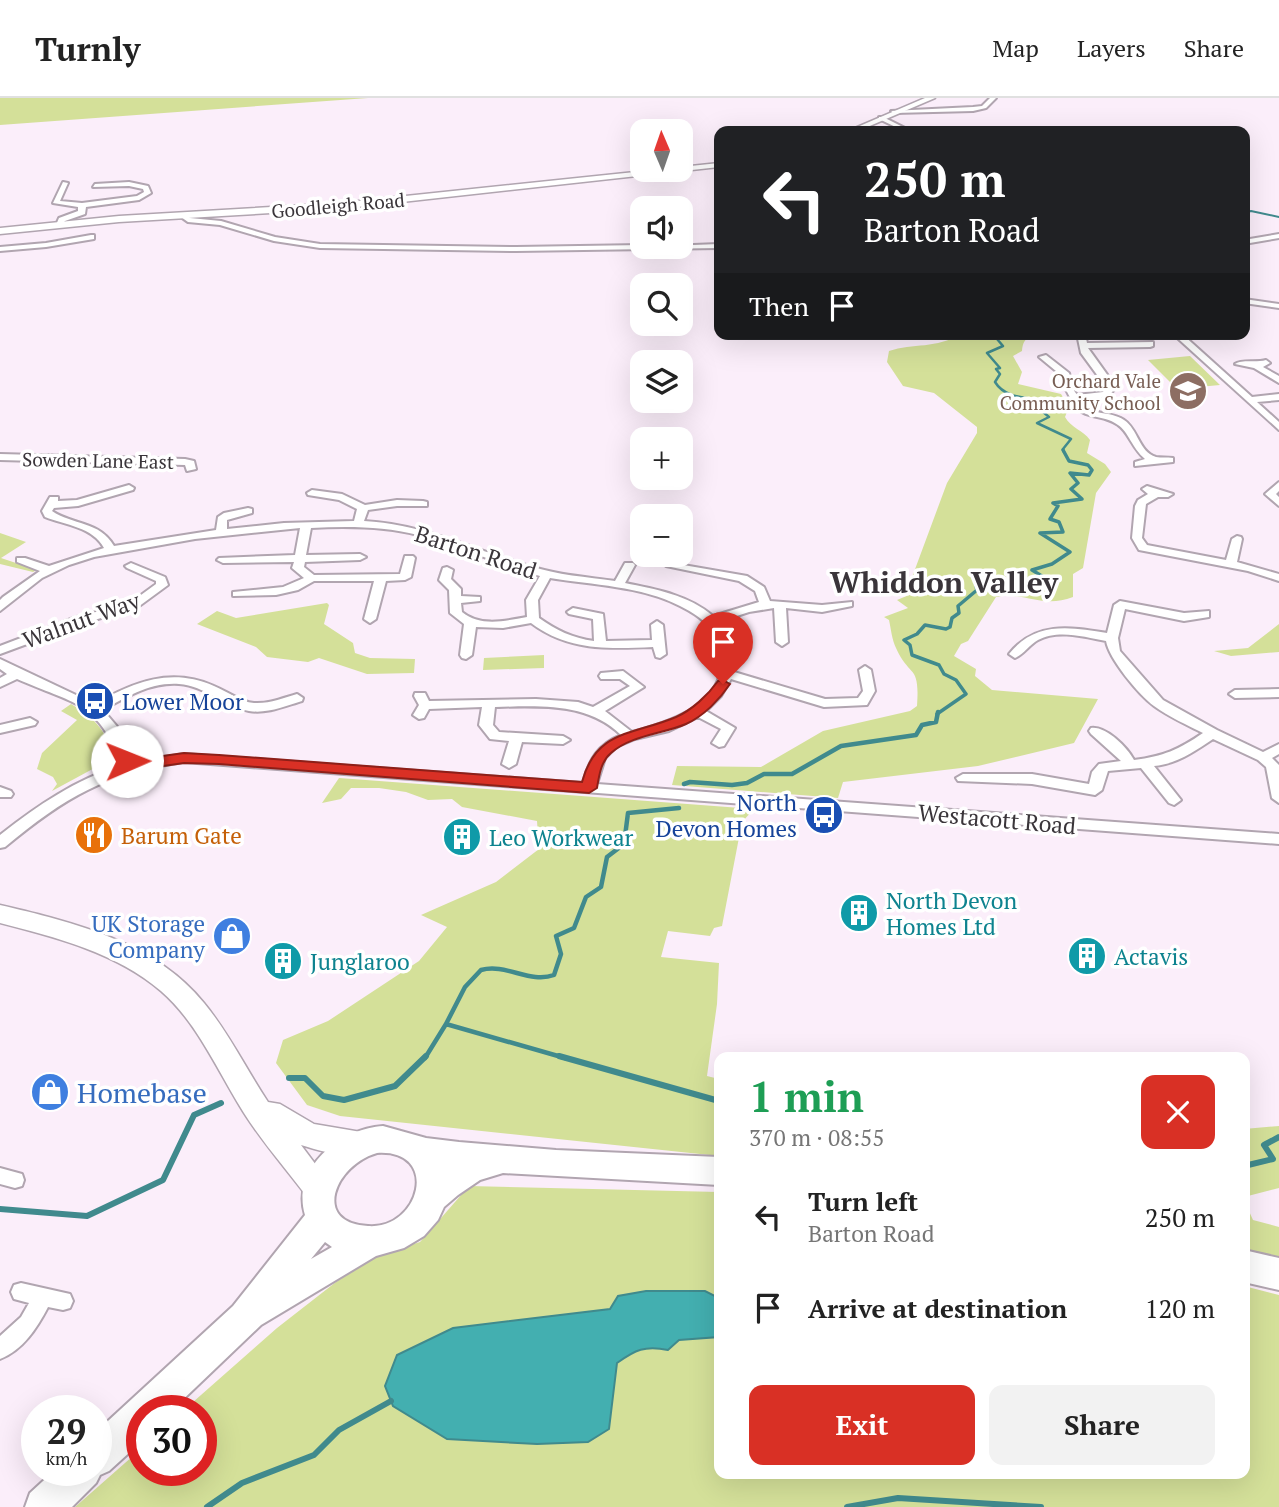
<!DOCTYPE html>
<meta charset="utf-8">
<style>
:root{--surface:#fff;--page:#f2f2f2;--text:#222;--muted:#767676;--line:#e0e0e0;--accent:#d93025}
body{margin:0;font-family:"PT Serif",serif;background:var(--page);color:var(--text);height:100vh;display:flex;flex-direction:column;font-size:26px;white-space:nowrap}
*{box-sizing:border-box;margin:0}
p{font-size:23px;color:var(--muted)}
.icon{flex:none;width:38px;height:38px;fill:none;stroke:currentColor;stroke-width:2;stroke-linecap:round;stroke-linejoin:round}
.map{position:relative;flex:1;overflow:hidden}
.drawer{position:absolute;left:714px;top:954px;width:536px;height:427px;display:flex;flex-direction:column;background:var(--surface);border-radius:14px;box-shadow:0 7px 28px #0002}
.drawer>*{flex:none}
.hud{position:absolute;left:714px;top:28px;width:536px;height:214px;border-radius:14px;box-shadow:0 7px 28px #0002;background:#202124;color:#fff;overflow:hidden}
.needle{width:46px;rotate:358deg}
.buttons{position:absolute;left:630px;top:21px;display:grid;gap:14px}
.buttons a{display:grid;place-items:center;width:63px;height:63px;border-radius:14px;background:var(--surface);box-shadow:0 7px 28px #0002;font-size:35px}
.speed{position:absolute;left:21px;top:1297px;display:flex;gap:14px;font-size:35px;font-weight:700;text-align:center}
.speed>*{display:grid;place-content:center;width:91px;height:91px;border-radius:50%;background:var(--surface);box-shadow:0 7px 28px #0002;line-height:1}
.speed small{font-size:18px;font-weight:400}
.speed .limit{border:10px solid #d22;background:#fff;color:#111}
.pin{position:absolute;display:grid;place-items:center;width:60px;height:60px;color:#fff;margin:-72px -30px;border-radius:50% 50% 50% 0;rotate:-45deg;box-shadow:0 0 7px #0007}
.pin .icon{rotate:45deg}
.me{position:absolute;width:77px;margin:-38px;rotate:89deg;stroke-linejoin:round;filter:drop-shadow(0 0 5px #0008)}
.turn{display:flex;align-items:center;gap:24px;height:147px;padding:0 35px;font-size:32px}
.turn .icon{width:91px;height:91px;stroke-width:2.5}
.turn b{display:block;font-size:49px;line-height:60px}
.then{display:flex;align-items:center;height:66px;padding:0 35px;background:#0003;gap:14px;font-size:26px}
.round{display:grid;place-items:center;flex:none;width:74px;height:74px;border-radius:14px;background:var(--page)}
.headline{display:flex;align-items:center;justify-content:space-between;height:119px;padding:0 35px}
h1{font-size:42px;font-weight:700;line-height:52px;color:#1e9e55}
.primary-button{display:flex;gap:14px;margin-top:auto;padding:14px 35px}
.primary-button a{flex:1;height:80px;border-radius:14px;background:var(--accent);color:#fff;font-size:28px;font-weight:700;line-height:80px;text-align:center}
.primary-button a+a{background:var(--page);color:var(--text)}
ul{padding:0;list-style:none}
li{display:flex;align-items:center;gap:21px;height:91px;padding:0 35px}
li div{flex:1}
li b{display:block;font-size:26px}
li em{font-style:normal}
header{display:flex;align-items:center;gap:42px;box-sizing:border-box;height:98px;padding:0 35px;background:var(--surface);border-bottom:2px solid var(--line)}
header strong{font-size:33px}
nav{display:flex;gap:38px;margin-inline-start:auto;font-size:24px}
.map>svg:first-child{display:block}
.green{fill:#d4e099}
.water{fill:#43afb0;stroke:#408a8d;stroke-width:2}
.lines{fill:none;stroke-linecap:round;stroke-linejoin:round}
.stream-far4{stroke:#408a8d;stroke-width:2}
.stream-far3{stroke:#408a8d;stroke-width:2.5}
.stream-far2{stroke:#408a8d;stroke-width:3.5}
.stream-far1{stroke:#408a8d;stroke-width:4.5}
.stream{stroke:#408a8d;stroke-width:6}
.minor-casing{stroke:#b1a5b0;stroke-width:4}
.tertiary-casing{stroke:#b1a5b0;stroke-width:3}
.primary-casing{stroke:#b1a5b0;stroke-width:3}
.trunk-casing{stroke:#b1a5b0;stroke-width:4}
.minor{fill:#fff;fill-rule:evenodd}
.tertiary{fill:#fff;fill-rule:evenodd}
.primary{fill:#fff;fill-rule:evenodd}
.trunk{fill:#fff;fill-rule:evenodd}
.route{fill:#d93025;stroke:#8d1f18;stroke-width:2}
.labels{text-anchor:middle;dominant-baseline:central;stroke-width:7;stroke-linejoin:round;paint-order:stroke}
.far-street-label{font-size:19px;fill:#3a353a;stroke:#fff}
.far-education-label{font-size:19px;fill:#785e54;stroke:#fff;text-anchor:end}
.street-label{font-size:23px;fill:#3a353a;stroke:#fff}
.transit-label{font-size:23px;fill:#164399;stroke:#fff;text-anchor:start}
.food-label{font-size:23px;fill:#c56008;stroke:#fff;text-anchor:start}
.culture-label{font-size:23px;fill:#0d838f;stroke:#fff;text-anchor:start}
.shop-label{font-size:23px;fill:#366cbe;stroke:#fff;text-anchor:end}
.near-shop-label{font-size:28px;fill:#366cbe;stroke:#fff;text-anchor:start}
.district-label{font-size:30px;font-weight:bold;fill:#3a353a;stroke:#fff}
</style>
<header>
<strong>Turnly</strong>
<nav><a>Map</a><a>Layers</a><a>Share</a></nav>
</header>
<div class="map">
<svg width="1279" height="1409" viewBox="0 0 1279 1409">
<rect width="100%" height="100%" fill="#fbeefa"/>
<path class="green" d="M0 0H368L0 27Z
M960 236H1046C1033 237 1023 237 1022 253L1013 258 1022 274 1018 286 1061 296 1069 309 1065 319C1071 330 1083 332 1090 342L1087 355 1105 366 1111 374 1096 395 1083 470 1073 476V499C1042 511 1024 493 996 499L968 543 961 546 954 558 976 571 975 578 992 592 1098 601 1074 645 978 668 843 684 838 700 672 687 677 668 761 669 823 633 910 613 917 608C920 565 910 581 896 550 892 542 891 531 889 522L884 519 908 510 897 502 921 492 911 482 947 385 977 335V329L934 295 903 288 887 264 889 253C913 245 937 251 960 236Z
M1190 258 1220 287 1177 291 1148 262Z
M0 435 26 444 1 460 37 472 33 474 0 466Z
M327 505 329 507 324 526 353 545 355 555 370 560 415 561 414 575 367 576 319 560 308 564 267 559 256 549 197 526 217 513 236 520Z
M1279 526V554L1231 558 1214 553 1248 550Z
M544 557V570L483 572 484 560Z
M71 606C91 618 108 632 111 656L100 667 52 693 57 686 53 679 37 671 42 655 77 622 61 613Z
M339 680 754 711 742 724 722 828 714 830 710 838 668 833 661 859 719 865 717 906 707 978 719 981V1058L340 1018 307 1007 276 965 283 942 328 923 419 863 447 829 421 817 496 784 539 751 537 723 462 709 452 701 428 702 406 694 379 690H351L341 701 322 705Z
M1279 1028V1090L1244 1099V1031Z
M469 1088 719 1094V1376H1244V1188L1279 1197V1409H75L142 1350V1372H201V1312H184L277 1230 336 1184 378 1157 420 1144Z
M1244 1102 1253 1122 1279 1129V1168L1244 1160Z"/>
<path class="water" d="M646 1193H705L719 1200V1239L679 1242 668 1252C645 1247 635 1252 617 1265L609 1331 588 1344 537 1346 447 1341 393 1308 385 1288 397 1257 453 1230 610 1211 618 1198Z"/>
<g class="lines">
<path class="stream-far4" d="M1244 115 1251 113 1279 119"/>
<path class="stream-far3" d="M1009 236 997 241 1003 248 987 255 1000 270 996 271 1000 276 995 284C1006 302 1030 299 1048 304L1042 313 1049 319 1037 325 1071 341 1063 351 1064 354"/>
<path class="stream-far2" d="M937 616 966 596 956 582 944 576 939 567 912 557 910 547 904 542 917 536 925 527 946 531 950 529 952 520 959 515 958 508 977 492 975 484 979 482H1015L1038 491 1050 483 1032 472 1052 466 1070 454 1040 435 1063 434 1059 424 1050 421 1058 408 1053 405 1082 401 1071 391 1078 385 1070 375 1089 377 1092 372 1088 367 1069 363 1063 352"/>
<path class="stream-far1" d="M684 686 690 684 732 687 747 685 764 676H792L841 648 916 637 922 627 936 624 938 614
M446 926 465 889 481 872C506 865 530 886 554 877L561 856 556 838 574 830 586 799 601 789 607 759 624 746 628 715 679 710
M425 960 446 926 565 960"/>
<path class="stream" d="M559 958 719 1003
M289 980H305L323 998 344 1002 395 988 426 958
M1244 1068 1273 1061 1264 1047 1279 1039
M0 1111 87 1118 163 1082 194 1017 221 1005
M207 1409 242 1385 314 1357 339 1332 391 1303
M847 1409 898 1400 1041 1409"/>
<defs>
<path id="minor" d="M990 0H996L986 10 973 13 894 15 891 13 973 9 982 8Z
M879 19H883L911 33H904L879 21Z
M63 84 68 85 60 103 82 105 137 98 144 94 143 91 129 88 93 89 95 86 129 84 148 88 151 95 139 102 86 109 85 116 65 123 60 129 56 127 59 120 78 113V109L53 105Z
M185 117 190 120 221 123 275 139 320 146 516 149 642 147V149L719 146V150L516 153 320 150 274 143 220 127 188 124 181 119Z
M1279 136V140L1244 146V142Z
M91 137H94V141L46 149 0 153V149L46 145Z
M1244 201 1279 206V210L1244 205Z
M1077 236H1085L1087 245 1153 244V248L1150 249 1088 250 1116 289 1109 298 1081 302C1089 319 1110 312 1124 322 1138 331 1139 354 1156 359 1161 360 1167 359 1173 360V364L1135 368V364L1145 361C1132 350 1128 333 1118 327 1102 315 1082 323 1072 303 1067 293 1063 289 1062 278L1039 259 1046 257 1069 275 1073 291 1077 297 1103 294 1106 289 1081 255Z
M1173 236H1182L1252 299 1279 296V302L1257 304 1279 324V332Z
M1266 262 1270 265 1263 269 1279 278V285L1254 270 1235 266C1242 261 1256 265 1266 262Z
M0 356 185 361 194 363 196 371 187 373 185 367 0 362Z
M1279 384V393L1276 396 1279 399V408L1265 396Z
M129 387 134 390 133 392 78 408 54 410 52 413C72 427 100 423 114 448L216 432 218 419 224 415 248 410 252 411V415L227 422V431L284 425 354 423 357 411 339 402 308 397 307 395 312 392 342 396 365 407 397 402 423 403 427 404V408H397L368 412 364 423C424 426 474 452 530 468 557 477 587 479 615 483L625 465H633L635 467 625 485C655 491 689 497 713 518L759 504 755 493 739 483 666 468V464L747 478 764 489 770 503 822 507 852 504V508L822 514 786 510 788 544 782 548 776 544 774 510 749 514 718 524C731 539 736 555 734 574L825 601 858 600 863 593 859 572 865 568 871 572 875 593 867 607 824 609 731 581 721 598 706 613 735 630 724 648 719 649 712 645 721 631 698 619 669 633 635 641 616 649 605 660 597 686 1279 736V746L184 664C106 675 65 699 5 749L0 750V737C38 707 75 682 122 667 98 603 74 606 17 581L0 589V580L7 576 0 571V561L95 606C133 584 171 569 214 588 227 593 240 604 254 605 269 606 283 600 297 596L303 600 302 603C285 608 267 616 249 613 224 608 205 588 179 586 151 584 126 599 103 612L120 632 134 664 184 656 583 685C589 662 598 646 621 637 587 604 539 608 495 609L493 627 499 634 563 638 570 642 563 646 522 644 516 666 509 670 502 666 509 643 490 641 479 627 482 609 429 611 424 620 419 621 413 617 419 607 414 598 415 595H425L429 603 536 601 578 604 593 609 630 588 620 581H601L599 578 601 575 623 573 644 589 605 613 632 634C674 623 734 603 719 548 714 528 698 517 680 508 641 488 593 487 550 480L538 502 539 520C556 532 572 540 594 543L593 521 569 516 567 514 573 510 603 516 606 543 652 542 651 527 657 523 663 527 666 556 660 560 656 559 653 549C608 551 568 553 531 525L503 530 476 529 472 557 466 561 462 560 460 557 464 526 450 515 449 492 439 482 443 470 447 469 453 472 451 481 461 491V498L480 499V503L461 505 462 514C480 529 505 523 527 519L526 502 540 478C498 467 460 447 418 437 383 428 347 428 311 430L306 457 360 456 366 459 360 462 305 464 304 469 314 477 400 476 405 458H413L415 460 411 479 405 482 386 483 376 521 370 525 364 521 374 483H314L298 492 276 497 233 498V494L283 489 304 480 292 470 294 464 223 465 217 462 219 460 295 457 300 430 195 441 94 459 69 467 42 480 0 513V502L3 499 40 473 17 464V460H25L49 468 104 450C93 429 65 427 45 419L42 413 50 399H58V403L77 402Z
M1147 388 1173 396 1168 399H1158L1146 406 1142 440 1147 447 1226 462 1232 441 1237 438 1241 439 1242 441 1237 464 1279 476V483L1248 473 1139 452 1132 440 1135 408 1138 402 1148 396 1142 391Z
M131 465 165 479 168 487 138 509 81 526 0 556V548L73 520 130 505 156 486V483L127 470 125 468Z
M1120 503 1184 515 1209 513V519L1184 523 1125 511 1118 540 1120 553 1163 602 1217 632 1263 654 1279 646V656L1272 660 1279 667V705L1272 700 1266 669 1258 662 1213 641C1195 653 1177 666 1154 668L1181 702 1174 707 1169 705 1141 670 1108 673 1102 692 1095 697 1032 686 958 683 956 680 963 676H1032L1089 686 1092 674 1099 666 1121 663 1091 636 1089 633 1091 630C1106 628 1127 649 1134 662 1164 658 1178 652 1203 635 1187 627 1169 619 1154 608 1139 597 1109 561 1106 543 1085 539 1058 531 1038 542 1029 547 1024 556 1015 560L1009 556C1035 523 1070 529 1107 535L1114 507Z
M1279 591V599L1235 600 1229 596 1235 592Z
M30 620 37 624 35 627 0 635V627Z
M0 689 11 693 13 696 11 699H0Z
M0 1070 22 1076 24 1082 22 1088 15 1090 0 1086Z
M21 1185 70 1196 73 1203 70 1210 63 1212 48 1209C37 1230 23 1252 0 1261V1238L21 1219 29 1205 14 1201 11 1194 14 1187Z"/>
<path id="tertiary" d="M925 0H935L858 33H848Z
M719 65V69L339 111 119 124 0 136V130L119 118 339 105 654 72H681V69Z"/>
<path id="primary" d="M0 807C73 824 155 844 204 905 229 935 246 971 268 1004L280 1006 314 1026 373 1036 378 1045 373 1054C352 1062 323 1054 301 1047L334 1091 330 1100 319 1104 308 1100C287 1072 263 1045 244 1015 218 974 198 925 161 893 117 855 55 839 0 825Z"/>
<path id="trunk" d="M383 1028 426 1040 459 1044 556 1052 719 1059V1087L503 1075 480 1082 458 1097 444 1109 438 1122 424 1138 404 1150 376 1158 261 1227 172 1312H142V1343L109 1373 100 1377 96 1385 72 1409H25L30 1395 55 1372H96V1334L233 1208 305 1117C291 1071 339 1031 383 1028ZM377 1055C441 1051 420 1132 368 1128 311 1125 335 1067 377 1055ZM325 1144 332 1149 311 1161Z
M1244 1152 1279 1160V1192L1244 1184Z"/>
</defs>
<use href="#minor" class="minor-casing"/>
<use href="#tertiary" class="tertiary-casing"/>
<use href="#primary" class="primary-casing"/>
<use href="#trunk" class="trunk-casing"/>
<use href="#minor" class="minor"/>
<use href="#tertiary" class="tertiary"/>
<use href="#primary" class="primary"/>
<use href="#trunk" class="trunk"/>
</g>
<path class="route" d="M723 582 730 586C720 601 704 618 686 626 663 636 631 637 611 655 601 663 599 678 597 690L589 695 219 666 184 665 129 673 123 672 119 663 127 658 134 662 184 655 219 657 582 684C596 631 634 637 676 619 692 612 708 597 718 583Z"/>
<defs>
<symbol id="school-disc" viewBox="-11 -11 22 22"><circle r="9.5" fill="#8d6e63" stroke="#fff"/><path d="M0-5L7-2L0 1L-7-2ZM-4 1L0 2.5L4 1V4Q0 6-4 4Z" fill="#fff"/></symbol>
<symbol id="bus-disc" viewBox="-11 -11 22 22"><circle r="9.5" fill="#1a4fb4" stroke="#fff"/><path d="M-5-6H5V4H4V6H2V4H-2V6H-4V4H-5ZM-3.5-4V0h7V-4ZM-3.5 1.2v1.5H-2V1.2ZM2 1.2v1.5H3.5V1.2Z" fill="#fff"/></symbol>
<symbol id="restaurant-disc" viewBox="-11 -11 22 22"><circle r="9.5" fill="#e8710a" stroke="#fff"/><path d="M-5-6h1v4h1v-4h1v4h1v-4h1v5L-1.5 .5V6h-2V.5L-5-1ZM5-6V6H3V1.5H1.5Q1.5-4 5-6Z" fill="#fff"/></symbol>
<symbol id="building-disc" viewBox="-11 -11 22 22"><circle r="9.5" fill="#0f9aa8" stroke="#fff"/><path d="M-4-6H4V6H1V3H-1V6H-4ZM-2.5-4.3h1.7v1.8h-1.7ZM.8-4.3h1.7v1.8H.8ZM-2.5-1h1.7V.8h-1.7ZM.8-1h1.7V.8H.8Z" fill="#fff"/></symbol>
<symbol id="shop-disc" viewBox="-11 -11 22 22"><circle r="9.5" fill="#3f7fe0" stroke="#fff"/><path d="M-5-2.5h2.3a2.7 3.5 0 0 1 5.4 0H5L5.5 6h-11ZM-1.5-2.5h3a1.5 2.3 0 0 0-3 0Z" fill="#fff"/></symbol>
</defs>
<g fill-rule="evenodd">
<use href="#school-disc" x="1166" y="271" width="44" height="44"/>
<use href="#bus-disc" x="73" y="581" width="44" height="44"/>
<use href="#bus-disc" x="802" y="695" width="44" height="44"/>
<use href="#restaurant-disc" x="72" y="715" width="44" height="44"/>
<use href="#building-disc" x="440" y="717" width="44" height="44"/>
<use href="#building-disc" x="837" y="793" width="44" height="44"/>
<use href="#shop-disc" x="210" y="816" width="44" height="44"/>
<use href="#building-disc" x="1065" y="836" width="44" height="44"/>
<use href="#building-disc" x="261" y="841" width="44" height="44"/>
<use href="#shop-disc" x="28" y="972" width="44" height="44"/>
</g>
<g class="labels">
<g class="far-street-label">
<text transform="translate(338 107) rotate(-5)">Goodleigh Road</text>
<text transform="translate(98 362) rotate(1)">Sowden Lane East</text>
</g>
<g class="far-education-label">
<text x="1161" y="282">Orchard Vale<tspan x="1161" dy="22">Community School</tspan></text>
</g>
<g class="street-label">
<text transform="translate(476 454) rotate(18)">Barton Road</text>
<text transform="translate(81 522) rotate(-20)">Walnut Way</text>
<text transform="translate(997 721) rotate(5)">Westacott Road</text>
</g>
<g class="transit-label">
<text x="122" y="603">Lower Moor</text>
<text x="797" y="704" text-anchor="end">North<tspan x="797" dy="26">Devon Homes</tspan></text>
</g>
<g class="food-label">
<text x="121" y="737">Barum Gate</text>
</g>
<g class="culture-label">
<text x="489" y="739">Leo Workwear</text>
<text x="886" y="802">North Devon<tspan x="886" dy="26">Homes Ltd</tspan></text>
<text x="1114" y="858">Actavis</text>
<text x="310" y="863">Junglaroo</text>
</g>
<g class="shop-label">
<text x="205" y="825">UK Storage<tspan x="205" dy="26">Company</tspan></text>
</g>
<g class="near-shop-label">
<text x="77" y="994">Homebase</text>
</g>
<g class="district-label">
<text x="944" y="484">Whiddon Valley</text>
</g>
</g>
</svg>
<div class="buttons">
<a><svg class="needle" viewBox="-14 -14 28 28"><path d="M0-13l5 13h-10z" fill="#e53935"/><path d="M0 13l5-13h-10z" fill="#767676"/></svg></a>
<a><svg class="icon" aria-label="sound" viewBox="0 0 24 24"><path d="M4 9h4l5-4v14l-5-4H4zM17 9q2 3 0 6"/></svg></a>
<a><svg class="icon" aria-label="search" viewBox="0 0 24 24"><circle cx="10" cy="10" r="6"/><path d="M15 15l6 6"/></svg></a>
<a><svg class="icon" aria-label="layers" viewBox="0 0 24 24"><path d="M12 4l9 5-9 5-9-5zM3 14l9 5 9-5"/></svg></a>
<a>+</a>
<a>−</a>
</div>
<div class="speed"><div>29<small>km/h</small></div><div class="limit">30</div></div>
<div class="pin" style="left:723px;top:586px;background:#d93025"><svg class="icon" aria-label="arrive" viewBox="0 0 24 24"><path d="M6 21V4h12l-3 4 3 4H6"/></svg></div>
<svg class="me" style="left:127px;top:663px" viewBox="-20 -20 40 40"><circle r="19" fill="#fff"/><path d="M0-13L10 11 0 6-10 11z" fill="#d93025"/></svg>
<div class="hud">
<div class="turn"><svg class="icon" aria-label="left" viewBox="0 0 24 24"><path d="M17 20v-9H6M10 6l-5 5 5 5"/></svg><div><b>250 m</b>Barton Road</div></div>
<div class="then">Then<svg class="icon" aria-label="arrive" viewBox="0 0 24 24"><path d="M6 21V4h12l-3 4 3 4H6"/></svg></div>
</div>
<section class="drawer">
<div class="headline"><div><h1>1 min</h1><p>370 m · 08:55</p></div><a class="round" style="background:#d93025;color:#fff"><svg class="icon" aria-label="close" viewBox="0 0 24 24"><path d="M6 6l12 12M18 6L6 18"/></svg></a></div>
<ul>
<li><svg class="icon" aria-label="left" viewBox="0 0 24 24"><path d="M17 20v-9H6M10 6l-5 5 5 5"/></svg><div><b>Turn left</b><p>Barton Road</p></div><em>250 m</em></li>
<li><svg class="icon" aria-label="arrive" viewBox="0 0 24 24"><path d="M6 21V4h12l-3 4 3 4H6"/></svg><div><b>Arrive at destination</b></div><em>120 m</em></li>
</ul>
<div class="primary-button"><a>Exit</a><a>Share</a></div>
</section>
</div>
